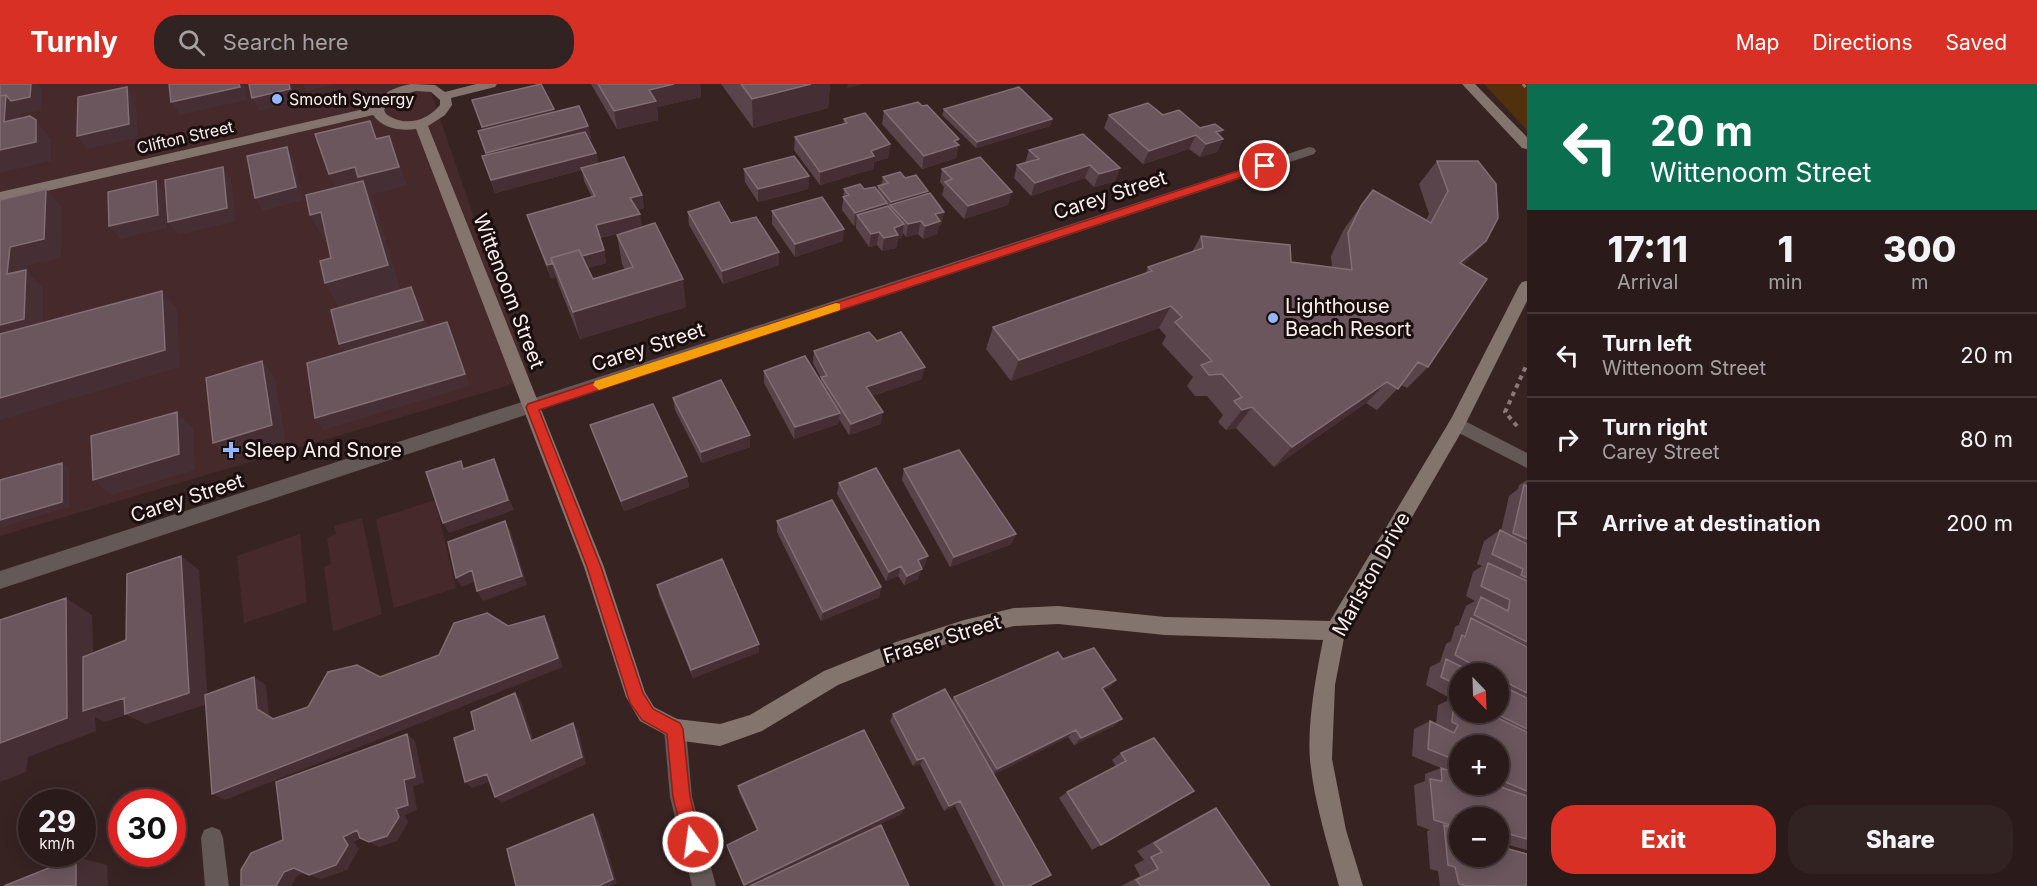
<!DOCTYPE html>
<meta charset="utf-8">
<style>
:root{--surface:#2a1a1a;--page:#322323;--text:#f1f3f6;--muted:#a5a1a2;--line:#463839;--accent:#d93025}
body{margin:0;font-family:Inter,sans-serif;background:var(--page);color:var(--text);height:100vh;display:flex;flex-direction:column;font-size:22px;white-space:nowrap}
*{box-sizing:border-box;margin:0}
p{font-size:20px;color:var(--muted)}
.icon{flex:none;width:33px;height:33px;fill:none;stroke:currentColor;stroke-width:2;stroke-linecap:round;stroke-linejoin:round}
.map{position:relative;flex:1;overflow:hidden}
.details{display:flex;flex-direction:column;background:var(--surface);width:510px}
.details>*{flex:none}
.guide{background:#0b6e4f;color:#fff;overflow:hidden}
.needle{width:39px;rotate:157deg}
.controls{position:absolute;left:1449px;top:579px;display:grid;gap:12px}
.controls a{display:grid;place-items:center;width:60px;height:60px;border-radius:50%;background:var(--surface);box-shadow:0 3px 15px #0003,0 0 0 2px var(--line);font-size:30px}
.speed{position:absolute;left:18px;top:705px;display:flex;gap:12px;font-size:30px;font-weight:700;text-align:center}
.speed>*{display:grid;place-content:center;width:78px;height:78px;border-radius:50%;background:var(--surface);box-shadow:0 3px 15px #0003,0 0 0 2px var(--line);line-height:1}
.speed small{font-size:15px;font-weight:400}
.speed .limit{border:9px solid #d22;background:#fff;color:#111}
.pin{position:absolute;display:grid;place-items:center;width:51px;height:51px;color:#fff;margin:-26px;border:3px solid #fff;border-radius:50%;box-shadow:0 2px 6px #0007}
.me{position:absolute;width:66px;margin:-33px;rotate:346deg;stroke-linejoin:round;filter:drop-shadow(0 0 4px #0008)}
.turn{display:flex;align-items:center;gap:21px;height:126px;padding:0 24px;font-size:27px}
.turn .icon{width:78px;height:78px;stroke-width:2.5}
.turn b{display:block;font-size:42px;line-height:51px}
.eta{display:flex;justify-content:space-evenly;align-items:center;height:102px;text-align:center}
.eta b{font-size:36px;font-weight:800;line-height:42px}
.primary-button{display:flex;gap:12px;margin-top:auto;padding:12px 24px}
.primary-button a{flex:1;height:69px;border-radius:24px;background:var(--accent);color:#fff;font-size:24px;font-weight:800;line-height:69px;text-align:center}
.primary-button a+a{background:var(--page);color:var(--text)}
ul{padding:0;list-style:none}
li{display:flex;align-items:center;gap:18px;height:84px;padding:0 24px;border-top:2px solid var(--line)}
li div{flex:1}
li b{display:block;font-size:22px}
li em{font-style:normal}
header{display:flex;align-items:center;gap:36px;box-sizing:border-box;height:84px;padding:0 30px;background:var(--accent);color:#fff}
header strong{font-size:28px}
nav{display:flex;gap:33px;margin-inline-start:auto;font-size:21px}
.search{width:420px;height:54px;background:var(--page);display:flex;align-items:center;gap:15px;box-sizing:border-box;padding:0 21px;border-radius:24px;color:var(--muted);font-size:22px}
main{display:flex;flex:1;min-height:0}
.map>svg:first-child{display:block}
.built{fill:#46292a}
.green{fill:#51300e}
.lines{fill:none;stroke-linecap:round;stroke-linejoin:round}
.path-far1{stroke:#8b7878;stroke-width:3;stroke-dasharray:4 4;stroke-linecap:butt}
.path{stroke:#8b7878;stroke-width:4;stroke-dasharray:4.5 4.5;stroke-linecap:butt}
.lane{fill:#645956;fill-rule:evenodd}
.street{fill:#645956;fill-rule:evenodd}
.secondary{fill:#84746e;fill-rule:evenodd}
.wall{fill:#59444b;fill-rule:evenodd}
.shaded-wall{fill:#452f34}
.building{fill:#6b565d;stroke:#826e74;stroke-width:1.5}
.route{fill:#d93025;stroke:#8d1f18;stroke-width:1.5}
.slow{fill:#f59e0b}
.poi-dot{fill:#93b7fd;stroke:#190f0f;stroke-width:2}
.labels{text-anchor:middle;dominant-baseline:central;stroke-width:6;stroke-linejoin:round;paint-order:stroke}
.far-poi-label{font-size:16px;fill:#feeeee;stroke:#190f0f;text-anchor:start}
.far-street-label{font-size:16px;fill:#feeeee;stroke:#190f0f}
.street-label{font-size:20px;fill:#feeeee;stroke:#190f0f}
.poi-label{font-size:20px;fill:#feeeee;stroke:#190f0f;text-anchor:start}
</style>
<header>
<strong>Turnly</strong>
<div class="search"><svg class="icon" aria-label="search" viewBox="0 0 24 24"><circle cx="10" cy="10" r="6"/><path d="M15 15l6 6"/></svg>Search here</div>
<nav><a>Map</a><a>Directions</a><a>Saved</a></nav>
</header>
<main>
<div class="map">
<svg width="1527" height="802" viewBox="0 0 1527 802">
<rect width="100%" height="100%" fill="#382323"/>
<path class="built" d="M0 0H428L530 295 0 452Z
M435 416 456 504 394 524 376 435Z
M362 434 382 530 333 548 324 483 331 480 327 454 336 450 334 442Z
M300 450 307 518 244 539 237 472Z"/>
<path class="green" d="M1484 0H1527V46Z"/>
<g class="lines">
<path class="path-far1" d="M1523 0 1527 5"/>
<path class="path" d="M1517 342 1505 328 1527 280"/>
<path class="lane" d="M212 743 220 746 223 754 229 802H205L201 754 204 746Z"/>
<path class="street" d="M1309 63 1314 64 1316 67 1314 70 0 505V487Z
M1457 333 1527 369V384L1451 345 1448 340 1451 335Z
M675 634 683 637 686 645 692 713 716 802H692L670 713 664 645 667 637Z"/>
<path class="secondary" d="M411 0 435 1 445 8 476 0H497L495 3 451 14 452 21 445 31 428 42 604 483 645 608 654 623 677 635 720 640 750 631 824 587 896 558 964 536 1014 524 1058 522 1165 533 1330 537 1451 335 1519 202 1522 198 1527 197V217L1463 345 1345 549 1335 601 1332 675 1346 746 1363 802H1339C1328 761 1314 718 1310 676 1307 640 1316 591 1323 556L1165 551 1058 540 1014 542 964 554 905 574 838 601 762 647 720 662 675 656 640 637 626 613 584 483 416 45C401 47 383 45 373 31L0 118V108L373 23C382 8 395 3 411 0ZM416 7 431 8 440 16V21C426 38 404 43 386 30L384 26 389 19 398 12Z
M1462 0H1475L1527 53V65L1522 64Z"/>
</g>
<path class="wall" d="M591 0H700L701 13 657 23 658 36 617 45Z
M721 0H830L828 24 753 44Z
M472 16 554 25 555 28 588 42 591 55H589L596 69 598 79 642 111 644 124 637 126 642 143 600 154 604 166 606 179 588 184 593 195 625 186 622 180 617 151 686 223 580 255 559 202 556 193 551 194 531 144 527 131 592 113 584 97 582 86 495 109 482 72H486L478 47 483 46Z
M944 25 1052 35 1050 42 976 64 942 31Z
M884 27 958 61 956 74 922 85 882 40Z
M1109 31H1163L1200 44 1223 46 1220 52 1223 55 1217 68 1200 73 1189 65 1143 80 1104 44Z
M844 35 890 60 888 74 874 78 873 85 820 101 794 66 795 53 843 40Z
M1029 66 1120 84 1115 97 1094 103 1085 94 1031 112 1014 94 1017 81 1025 79Z
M1437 77H1478L1464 181 1428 283 1407 304 1401 301 1377 326 1366 319 1274 383 1236 344 1226 346 1218 338 1223 331 1207 312H1195L1187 302 1193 293 1162 260 1166 252 1159 244 1011 297 986 265 993 243 1145 190 1148 183 1192 168 1201 152 1291 178 1332 183 1331 172 1344 145 1361 122 1426 136 1429 130 1419 100Z
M744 85 809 92 808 105 758 118 745 98Z
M942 85 1008 121 964 135 942 111 944 103 940 98Z
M883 93 905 94 928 109 944 128 941 141 939 142 937 150 923 155 918 150 906 153 903 149 902 153 898 155 896 164 882 167 877 161 869 163 856 144V141L854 142 842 126 844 105 878 106V102L881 101Z
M772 127 843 157 795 173 772 140Z
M688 128 731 139 779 181 723 200 689 141Z
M877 257 922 295 872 312 881 340 849 351 839 335 838 340 794 355 764 299V287L821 297V294L813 279 814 267Z
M673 314 750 351V363L702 379 675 326Z
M590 341 687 392 689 403 624 427 594 352Z
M904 385 1016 450 1011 460 950 483 902 396Z
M1527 396V766L1498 758V734H1460V772L1527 802H1440L1438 787 1430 785 1427 747 1430 746 1417 741 1414 701 1425 697V690L1441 684 1412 672 1414 645 1430 637 1436 640 1438 621 1447 617 1448 613 1426 601 1430 583 1440 578 1446 560 1451 557 1455 543 1460 540H1459L1466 522 1475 517 1466 512 1473 488 1482 482 1477 480 1484 457 1500 446 1501 447 1509 412 1518 405 1519 401ZM1460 590H1498V628H1460ZM1460 662H1498V700H1460Z
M839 399 925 482 921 483 918 495 904 501 898 492 886 497 837 410Z
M777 437 881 503 879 513 821 537 777 448Z
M657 501 759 568 693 594 659 511Z
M1063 575 1116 596 1108 604 1103 606 1114 642 1074 661 1068 653 994 690 1030 802H995L955 722 944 727 920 680 913 682 890 637 893 630 952 616 954 613Z
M1121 669 1194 707 1092 766 1059 714 1067 708 1116 682 1112 676Z
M738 702 904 724 901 730 770 793 909 802H744L728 766 727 761 757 747 739 708Z
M1216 724 1270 802H1121L1140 792 1134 781 1144 776 1137 767 1196 734Z"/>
<path class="shaded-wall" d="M31 0H38L42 5 41 26 21 30 20 57 4 38 6 11Z
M239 0H244L247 16 180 31 171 18Z
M289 0H292L296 18 259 27 252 14Z
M303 0H336L306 7Z
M674 0H700L701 13 657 23 658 36 617 45 614 27 649 6Z
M811 0H830L828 24 753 44 752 15Z
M848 0H863L847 4Z
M127 3 136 16 138 54 87 65 77 52Z
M554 25 557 38 487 56 482 43Z
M1052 35 1050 42 976 64 977 58Z
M36 36 51 55V77L0 89V66Z
M588 42 591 55 490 82 486 69Z
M1223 46 1218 56 1223 55 1217 68 1200 73 1206 60 1216 48Z
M1196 51 1189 65 1143 80 1149 67Z
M389 52 396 70 407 101 370 111 377 126 402 210 341 227 325 199 362 102 338 108 329 90Z
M959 55 956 74 922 85 924 72 954 57Z
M890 60 888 74 874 78 873 85 820 101V88L871 67Z
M287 63 294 76 303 116 263 127 255 114Z
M596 69 599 82 581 84 582 86 495 109 491 96Z
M1090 81 1085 94 1031 112 1035 99Z
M223 83 231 96 236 137 178 151 168 138Z
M1120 84 1115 97 1094 103 1099 90Z
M809 92 808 105 758 118V105Z
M156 97 165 110 167 144 120 155 109 142Z
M46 105 62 123 61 174 27 182V187L43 204V252L0 264V241L7 190 10 163Z
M928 107 926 120 890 121 891 118Z
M1012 108 1008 121 964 135 968 122Z
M642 111 644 124 632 128 630 114Z
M887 119 885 132 857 131 856 141 854 142 855 129Z
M321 128 336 157 326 160 310 131Z
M944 128 941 141 939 142 937 150 923 155 925 142 935 130Z
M640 130 642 143 598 154 596 141Z
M921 137 918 150 906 153 908 140Z
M904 140 902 153 898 155 896 164 882 167 884 154 894 144Z
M844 145 843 157 795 173V160Z
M879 148 877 161 869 163 871 150Z
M1486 157 1465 180 1440 201 1460 179Z
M604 166 606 179 558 192 553 180Z
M779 168V181L723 200 722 187Z
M552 180 556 193 551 194 547 181Z
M683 195 686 223 580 255 573 228Z
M411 203 420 221 432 253 350 277 339 260Z
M162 207 177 225 180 283 0 336V314Z
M1171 222 1159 244 1011 297 1019 276Z
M447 238 453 251 470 302 323 346 315 334Z
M262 277 275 294 286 358 228 375 213 359Z
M925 283 922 295 864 315 866 303Z
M1387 298 1366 319 1274 383 1292 363Z
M1252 323 1236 344 1226 346 1242 326Z
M177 328 193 344 195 386 112 411 93 396Z
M883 328 881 340 849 351 851 340Z
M840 329 838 340 794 355 795 343Z
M750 351V363L702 379 701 368Z
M494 375 499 387 514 426 449 449 443 439Z
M62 379 69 384V423L0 444V436Z
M687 392 689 403 624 427 621 417Z
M505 437 511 448 527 501 483 517 477 507Z
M1016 450 1011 460 950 483 954 473Z
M181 472 199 486 208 620 146 640 126 631 105 638 95 633 96 647 28 673 26 688 0 698V659L66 514 92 531 95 623Z
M928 472 925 482 914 486 918 476Z
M901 482 898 492 886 497 889 488Z
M922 485 918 495 904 501 907 492Z
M472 486 478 496 462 503 456 494Z
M881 503 879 513 821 537 823 528Z
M544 532 549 541 563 583 225 716 212 710Z
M759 560V568L693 594 691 586Z
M254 593 266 601 269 633 257 625Z
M1116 596 1108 604 1094 611 1102 604Z
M515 609 521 617 536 664 531 657Z
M1122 635 1114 642 1074 661 1081 654Z
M573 639 578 646 586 680 502 719 495 713Z
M1076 646 1068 653 992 692 997 685Z
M407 650 415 657 424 699 413 702 417 726 405 731 408 738 397 757 379 763 369 758 404 696Z
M924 674 920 680 913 682 917 676Z
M487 690 494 696 472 704 465 698Z
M960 717 955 722 944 727 949 722Z
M904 724 901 730 751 802H744V801Z
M593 730 598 736 617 799 611 802H599Z
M357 746 367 751 354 758 359 765 347 786 321 795 309 791 343 753Z
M76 773 107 781 108 802H76Z
M294 784 306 788 297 792 291 802H276L284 788Z"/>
<path class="building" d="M0 0H31L30 13 11 17 6 11 0 12Z
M169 0H239L240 3 171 18Z
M249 0H289L290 5 252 14Z
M541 0 554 25 482 43 472 16Z
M598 0H674L649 6 656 17 614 27Z
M741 0H811L752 15Z
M127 3 129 40 77 52 78 13Z
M1019 3 1052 35 977 58 944 25Z
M6 11 4 38 30 32 36 36V58L0 66V12Z
M918 18 922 22 927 21 959 55 954 57 959 61 924 72 884 27Z
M1148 19 1163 31 1179 26 1200 44 1215 40 1223 46 1216 48 1223 55 1206 60 1196 51 1149 67 1109 31Z
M579 22 588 42 486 69 478 47Z
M865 29 890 60 871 67 874 72 820 88 795 53 847 39 844 35Z
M370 37 376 55 389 52 399 83 358 93 355 83 329 90 315 50Z
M585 48 596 69 491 96 482 72Z
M1083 50 1120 84 1099 90 1090 81 1035 99 1017 81 1039 75 1029 66Z
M287 63 296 103 255 114 247 72Z
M794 72 809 92 758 105 744 85Z
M624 73 642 111 630 114 640 130 596 141 604 166 582 172 579 166 551 174 552 180 547 181 527 131 595 112 581 84Z
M980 73 1012 108 968 122 945 98 952 95 942 85Z
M1437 77H1478L1496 100 1498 134 1486 157 1460 179 1487 195 1428 283 1418 278 1398 305 1387 298 1292 363 1252 323 1242 326 1234 317 1242 313 1222 290 1209 291 1201 281 1212 277 1175 238 1182 233 1171 222 1019 276 993 243 1152 187 1148 183 1203 164 1201 152 1290 161 1291 178 1352 186 1348 149 1361 122 1373 106 1431 139 1448 107Z
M223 83 227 124 168 138 165 96Z
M900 88 905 94 916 91 928 107 891 118 878 102 888 99 883 93Z
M156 97 158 131 109 142 108 108Z
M363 97 388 181 325 199 320 177 331 174 321 128 310 131 306 111Z
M860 100 864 105 875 103 887 119 855 129 843 113 849 111 844 105Z
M46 105 44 155 10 163 7 190 26 186 24 235 0 241V116Z
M930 109 944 128 935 130 940 137 925 142 921 137 908 140 890 121Z
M822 113 844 145 795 160 772 127Z
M719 118 731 139 756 133 779 168 722 187 688 128Z
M888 122 904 140 894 144 898 151 884 154 879 148 871 150 857 131Z
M655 139 683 195 573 228 551 174 579 166 593 195 633 183 617 151Z
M411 203 423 236 339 260 331 226Z
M162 207 165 266 0 314V250Z
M447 238 465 290 315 334 307 279Z
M869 248 877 257 901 248 925 283 866 303 883 328 851 340 821 293 827 292 814 267Z
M805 272 840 329 795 343 764 287Z
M262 277 272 341 213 359 206 294Z
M721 296 750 351 701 368 673 314Z
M653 320 687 392 621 417 590 341Z
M177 328 179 370 93 396 91 352Z
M959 366 1016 450 954 473 904 385Z
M494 375 508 416 443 439 426 388 461 377 463 385Z
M62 379V418L0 436V396Z
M876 384 928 472 918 476 922 485 907 492 901 482 889 488 839 399Z
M1524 401 1527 402V455L1513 449Z
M832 416 881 503 823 528 777 437Z
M505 437 522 492 477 507 472 486 456 494 448 458Z
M1500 446 1527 460V494L1521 491 1523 485 1492 470Z
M181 472 189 609 125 630 124 614 83 627V573L126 556 127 490Z
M722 475 759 560 691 586 657 501Z
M1488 479 1527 497V558L1474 531 1481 513 1508 527 1510 516 1481 502Z
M66 514 67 634 0 659V536Z
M487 529 508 542 544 532 558 574 212 710 205 611 254 593 257 625 273 635 308 623 328 588 357 581 380 593 439 571 454 539Z
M1471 534 1527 563V609L1498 594V590H1490L1455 571 1462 551 1465 553Z
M1094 564 1116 596 1102 604 1122 635 1081 654 1076 646 997 685 954 613 1058 568 1063 575Z
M1446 575 1476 590H1460V602L1441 593Z
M1498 600 1527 614V645L1493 628H1498Z
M945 605 1051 791 1029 802H1004L960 717 949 722 924 674 917 676 893 630Z
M515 609 531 657 573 639 582 673 495 713 487 690 465 698 454 654 475 646 471 628Z
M1454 614 1460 616V628H1485L1527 648V707L1498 695V662H1460V678L1428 665 1430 637 1454 649 1458 641 1452 638Z
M864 646 904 724 744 801 727 761 758 746 738 702Z
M407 650 415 693 404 696 408 721 396 725 399 733 387 752 369 758 360 754 357 746 343 753 348 761 336 781 309 791 294 784 284 788 276 802H241V786L251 769 283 756 276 698Z
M1154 654 1194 707 1101 761 1067 708 1126 677 1121 669Z
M1441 684 1460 690V700H1492L1527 712V755L1498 747V734H1460V744L1434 736 1430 695 1442 697Z
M1216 724 1270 802H1141L1136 796 1158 785 1151 773 1162 768 1154 759Z
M593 730 613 795 599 802H516L507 765Z
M881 741 909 802H750Z
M1444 741 1460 746V772H1498V762L1527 770V802H1466L1459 800 1455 783 1448 781Z
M76 773V802H4Z"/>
<path class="route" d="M1265 78 1269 79V84L539 326 601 483 643 609 653 625 680 639 683 645 690 713 701 758 699 764 693 766 686 764 673 713 667 650 642 636 630 619 587 483 526 323 528 320Z"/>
<path class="slow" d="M836 219 840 220V226L599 306 593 301 595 297Z"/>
<g class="poi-dot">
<circle cx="277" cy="15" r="6"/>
<circle cx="1273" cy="234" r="6"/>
<path d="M228 357h6v6h6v6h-6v6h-6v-6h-6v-6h6z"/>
</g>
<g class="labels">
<g class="far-poi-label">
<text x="289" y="15">Smooth Synergy</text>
</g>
<g class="far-street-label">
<text transform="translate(185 53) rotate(-13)">Clifton Street</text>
</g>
<g class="street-label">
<text transform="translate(1110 111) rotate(-18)">Carey Street</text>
<text transform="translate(509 207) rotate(69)">Wittenoom Street</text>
<text transform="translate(648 263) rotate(-18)">Carey Street</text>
<text transform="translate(187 414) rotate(-18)">Carey Street</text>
<text transform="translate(1371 490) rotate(-61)">Marlston Drive</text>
<text transform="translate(942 555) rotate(-17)">Fraser Street</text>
</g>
<g class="poi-label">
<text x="1285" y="222">Lighthouse<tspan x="1285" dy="23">Beach Resort</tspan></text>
<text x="244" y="366">Sleep And Snore</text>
</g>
</g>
</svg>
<div class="controls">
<a><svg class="needle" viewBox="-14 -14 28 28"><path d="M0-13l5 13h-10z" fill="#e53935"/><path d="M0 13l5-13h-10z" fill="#a5a1a2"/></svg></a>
<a>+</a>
<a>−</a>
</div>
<div class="speed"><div>29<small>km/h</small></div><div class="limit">30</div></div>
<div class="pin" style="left:1265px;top:82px;background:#d93025"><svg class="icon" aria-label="arrive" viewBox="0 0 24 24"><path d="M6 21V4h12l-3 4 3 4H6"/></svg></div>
<svg class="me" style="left:693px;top:758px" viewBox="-20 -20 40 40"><circle r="17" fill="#d93025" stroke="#fff" stroke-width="3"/><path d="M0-11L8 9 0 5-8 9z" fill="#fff"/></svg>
</div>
<section class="details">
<div class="guide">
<div class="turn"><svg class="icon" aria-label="left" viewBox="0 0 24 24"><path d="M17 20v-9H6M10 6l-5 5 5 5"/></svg><div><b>20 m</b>Wittenoom Street</div></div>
</div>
<div class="eta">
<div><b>17:11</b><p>Arrival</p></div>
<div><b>1</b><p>min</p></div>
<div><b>300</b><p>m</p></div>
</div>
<ul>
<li><svg class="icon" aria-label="left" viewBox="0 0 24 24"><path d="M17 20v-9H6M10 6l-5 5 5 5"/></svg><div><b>Turn left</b><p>Wittenoom Street</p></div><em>20 m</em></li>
<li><svg class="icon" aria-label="right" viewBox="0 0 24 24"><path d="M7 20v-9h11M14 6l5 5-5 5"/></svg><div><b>Turn right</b><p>Carey Street</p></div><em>80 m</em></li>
<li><svg class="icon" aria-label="arrive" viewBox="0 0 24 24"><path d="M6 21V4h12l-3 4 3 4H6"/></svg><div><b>Arrive at destination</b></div><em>200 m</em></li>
</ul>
<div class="primary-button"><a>Exit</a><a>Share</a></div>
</section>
</main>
